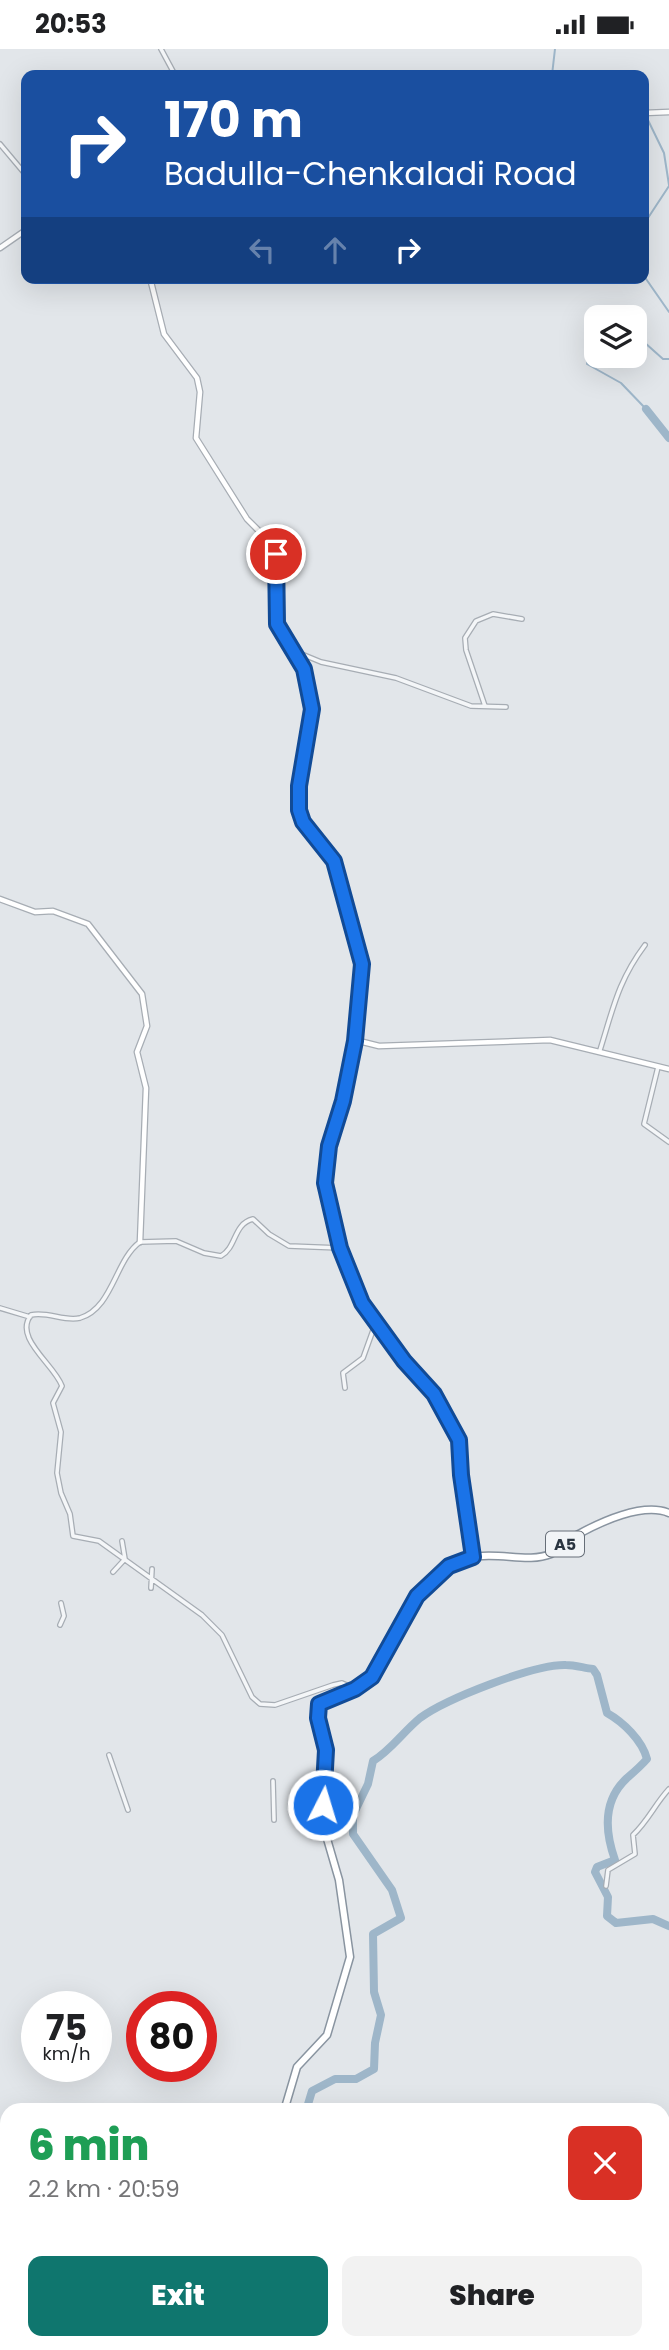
<!DOCTYPE html>
<meta charset="utf-8">
<style>
:root{--surface:#fff;--page:#f2f2f2;--text:#202124;--muted:#757577;--accent:#0f766e}
body{margin:0;font-family:Poppins,sans-serif;background:var(--page);color:var(--text);height:100vh;display:flex;flex-direction:column;font-size:26px;white-space:nowrap}
*{box-sizing:border-box;margin:0}
p{font-size:23px;color:var(--muted)}
.icon{flex:none;width:38px;height:38px;fill:none;stroke:currentColor;stroke-width:2;stroke-linecap:round;stroke-linejoin:round}
.map{position:relative;flex:1;overflow:hidden}
.sheet{position:absolute;left:0px;top:2054px;width:670px;height:247px;display:flex;flex-direction:column;background:var(--surface);border-radius:21px 21px 0 0;box-shadow:0 7px 28px #0002}
.sheet>*{flex:none}
.hud{position:absolute;left:21px;top:21px;width:628px;height:214px;border-radius:14px;box-shadow:0 7px 28px #0002;background:#1a4fa0;color:#fff;overflow:hidden}
.tools{position:absolute;left:584px;top:256px;display:grid;gap:14px}
.tools a{display:grid;place-items:center;width:63px;height:63px;border-radius:14px;background:var(--surface);box-shadow:0 7px 28px #0002;font-size:35px}
.speed{position:absolute;left:21px;top:1942px;display:flex;gap:14px;font-size:35px;font-weight:700;text-align:center}
.speed>*{display:grid;place-content:center;width:91px;height:91px;border-radius:50%;background:var(--surface);box-shadow:0 7px 28px #0002;line-height:1}
.speed small{font-size:18px;font-weight:400}
.speed .limit{border:10px solid #d22;background:#fff;color:#111}
.pin{position:absolute;display:grid;place-items:center;width:60px;height:60px;color:#fff;margin:-30px;border:4px solid #fff;border-radius:50%;box-shadow:0 2px 7px #0007}
.me{position:absolute;width:77px;margin:-38px;rotate:5deg;stroke-linejoin:round;filter:drop-shadow(0 0 5px #0008)}
.turn{display:flex;align-items:center;gap:24px;height:147px;padding:0 28px;font-size:32px}
.turn .icon{width:91px;height:91px;stroke-width:2.5}
.turn b{display:block;font-size:49px;line-height:60px}
.lanes{display:flex;align-items:center;height:66px;padding:0 28px;background:#0003;justify-content:center;gap:35px;direction:ltr}
.lanes .off{opacity:.35}
.round{display:grid;place-items:center;flex:none;width:74px;height:74px;border-radius:14px;background:var(--page)}
.summary{display:flex;align-items:center;justify-content:space-between;height:119px;padding:0 28px}
h1{font-size:42px;font-weight:800;line-height:52px;color:#1e9e55}
.action{display:flex;gap:14px;margin-top:auto;padding:14px 28px}
.action a{flex:1;height:80px;border-radius:14px;background:var(--accent);color:#fff;font-size:28px;font-weight:800;line-height:80px;text-align:center}
.action a+a{background:var(--page);color:var(--text)}
.status{display:flex;justify-content:space-between;align-items:center;height:49px;padding:0 35px;background:var(--surface);direction:ltr}
.status svg{height:19px;fill:currentColor}
.map>svg:first-child{display:block}
.lines{fill:none;stroke-linecap:round;stroke-linejoin:round}
.stream{stroke:#9eb6c9;stroke-width:2}
.river{stroke:#9eb6c9;stroke-width:8}
.street-casing{stroke:#a7adb4;stroke-width:6}
.secondary-casing{stroke:#a7adb4;stroke-width:7}
.highway-casing{stroke:#8994a0;stroke-width:9}
.street{stroke:#f4f6f8;stroke-width:3.5}
.secondary{stroke:#fff;stroke-width:4.5}
.highway{stroke:#fff;stroke-width:6}
.route-casing{stroke:#114b97;stroke-width:18}
.route{stroke:#1a73e8;stroke-width:12}
.labels{text-anchor:middle;dominant-baseline:central;stroke-width:6;stroke-linejoin:round;paint-order:stroke}
.shield{fill:#f1f4f7;stroke:#666e78;stroke-width:2}
.shield-label{font-size:16px;font-weight:bold;fill:#2a3541}
</style>
<div class="status"><b>20:53</b><svg viewBox="0 0 49 12"><path d="M0 12V9h3v3zM5 12V6h3v6zM10 12V3h3v9zM15 12V0h3v12zM26 1h20v11H26zM47 4h2v5h-2z"/></svg></div>
<div class="map">
<svg width="669" height="2301" viewBox="0 0 669 2301">
<rect width="100%" height="100%" fill="#e2e6ea"/>
<g class="lines">
<path class="stream" d="M552 26 555 0
M645 65 664 104 669 136
M644 175 669 137
M644 227 669 263
M635 285 663 310H669
M597 289 589 296 587 315 621 334 646 360"/>
<path class="river" d="M646 360 669 389
M306 2062 312 2042 335 2030H356L374 2020 375 1994 381 1966 374 1943 373 1885 401 1869 392 1841 353 1785V1766L368 1735 373 1712C391 1701 403 1683 420 1669 446 1650 534 1615 566 1616 575 1616 584 1619 593 1620L597 1626 607 1664C623 1673 642 1691 647 1710 641 1717 634 1723 627 1729 602 1752 605 1783 615 1811L597 1818 595 1823 608 1848 607 1867 616 1874 653 1870 669 1877
M323 2301 325 2294"/>
<defs>
<path id="street" d="M161 0 175 26
M0 95 26 126
M292 601 321 613 396 629 471 657 506 658
M485 657 466 601 465 589 476 572 493 565 522 570
M355 991 343 1052 329 1097 325 1134 329 1157 340 1199 362 1253 404 1313 434 1345 459 1391 461 1426 473 1507
M600 1001C613 960 618 932 645 896
M658 1018 644 1075 669 1093
M340 1199 289 1197 269 1185 253 1170C233 1175 237 1198 221 1207L204 1204 176 1192 140 1193C115 1211 113 1259 80 1269 64 1273 48 1262 31 1266 13 1289 54 1315 62 1337L53 1354 61 1383 57 1424 61 1444 70 1465 73 1487 99 1492 202 1566 222 1586 252 1648 260 1655 275 1656 333 1636 342 1634 353 1639
M0 1259 30 1268
M345 1339 343 1324 363 1309 376 1273
M113 1523 125 1510 122 1492
M151 1539 152 1520
M60 1576 64 1567 61 1554
M109 1706 128 1761
M273 1732 274 1771
M606 1837 608 1821 635 1805 633 1786C648 1772 655 1755 669 1740
M0 2099H4L7 2109
M0 2128 7 2118
M0 2158 7 2160
M663 2207H669
M504 2301 508 2294"/>
<path id="secondary" d="M644 64 669 63
M0 199 26 181
M150 229 164 285 197 329 200 343 196 389 247 470 276 499 277 575 304 620 312 660 299 737V761L303 773 334 812 355 879 362 915 355 991 379 997 550 991 669 1020
M0 850 35 863 53 862 88 875 142 945 147 977 137 1003 146 1039 140 1193"/>
<path id="highway" d="M284 2062 297 2018 327 1986 350 1908 339 1831 323 1776 326 1701 318 1669 319 1655C336 1645 357 1643 371 1629 403 1597 401 1551 446 1519 482 1494 521 1517 551 1505 560 1501 569 1491 577 1486 600 1473 643 1453 669 1464
M207 2301 209 2294"/>
</defs>
<use href="#street" class="street-casing"/>
<use href="#secondary" class="secondary-casing"/>
<use href="#highway" class="highway-casing"/>
<use href="#street" class="street"/>
<use href="#secondary" class="secondary"/>
<use href="#highway" class="highway"/>
</g>
<g class="lines">
<defs>
<path id="route" d="M276 505 277 575 304 620 312 660 299 737V761L303 773 334 812 362 915 355 992 343 1052 329 1097 325 1134 340 1199 362 1254 404 1312 434 1345 459 1391 461 1426 473 1508 449 1517 417 1547 372 1628 355 1640 319 1655 318 1669 326 1701 323 1756"/>
</defs>
<use href="#route" class="route-casing"/>
<use href="#route" class="route"/>
</g>
<g class="labels">
<rect class="shield" x="546" y="1482.5" width="38" height="25" rx="5"/>
<g class="shield-label">
<text x="565" y="1495">A5</text>
</g>
</g>
</svg>
<div class="tools">
<a><svg class="icon" aria-label="layers" viewBox="0 0 24 24"><path d="M12 4l9 5-9 5-9-5zM3 14l9 5 9-5"/></svg></a>
</div>
<div class="speed"><div>75<small>km/h</small></div><div class="limit">80</div></div>
<div class="pin" style="left:276px;top:505px;background:#d93025"><svg class="icon" aria-label="arrive" viewBox="0 0 24 24"><path d="M6 21V4h12l-3 4 3 4H6"/></svg></div>
<svg class="me" style="left:323px;top:1756px" viewBox="-20 -20 40 40"><circle r="17" fill="#1a73e8" stroke="#fff" stroke-width="3"/><path d="M0-11L8 9 0 5-8 9z" fill="#fff"/></svg>
<div class="hud">
<div class="turn"><svg class="icon" aria-label="right" viewBox="0 0 24 24"><path d="M7 20v-9h11M14 6l5 5-5 5"/></svg><div><b>170 m</b>Badulla-Chenkaladi Road</div></div>
<div class="lanes"><svg class="icon off" aria-label="left" viewBox="0 0 24 24"><path d="M17 20v-9H6M10 6l-5 5 5 5"/></svg><svg class="icon off" aria-label="ahead" viewBox="0 0 24 24"><path d="M12 20V5M6 11l6-6 6 6"/></svg><svg class="icon" aria-label="right" viewBox="0 0 24 24"><path d="M7 20v-9h11M14 6l5 5-5 5"/></svg></div>
</div>
<section class="sheet">
<div class="summary"><div><h1>6 min</h1><p>2.2 km · 20:59</p></div><a class="round" style="background:#d93025;color:#fff"><svg class="icon" aria-label="close" viewBox="0 0 24 24"><path d="M6 6l12 12M18 6L6 18"/></svg></a></div>
<div class="action"><a>Exit</a><a>Share</a></div>
</section>
</div>
